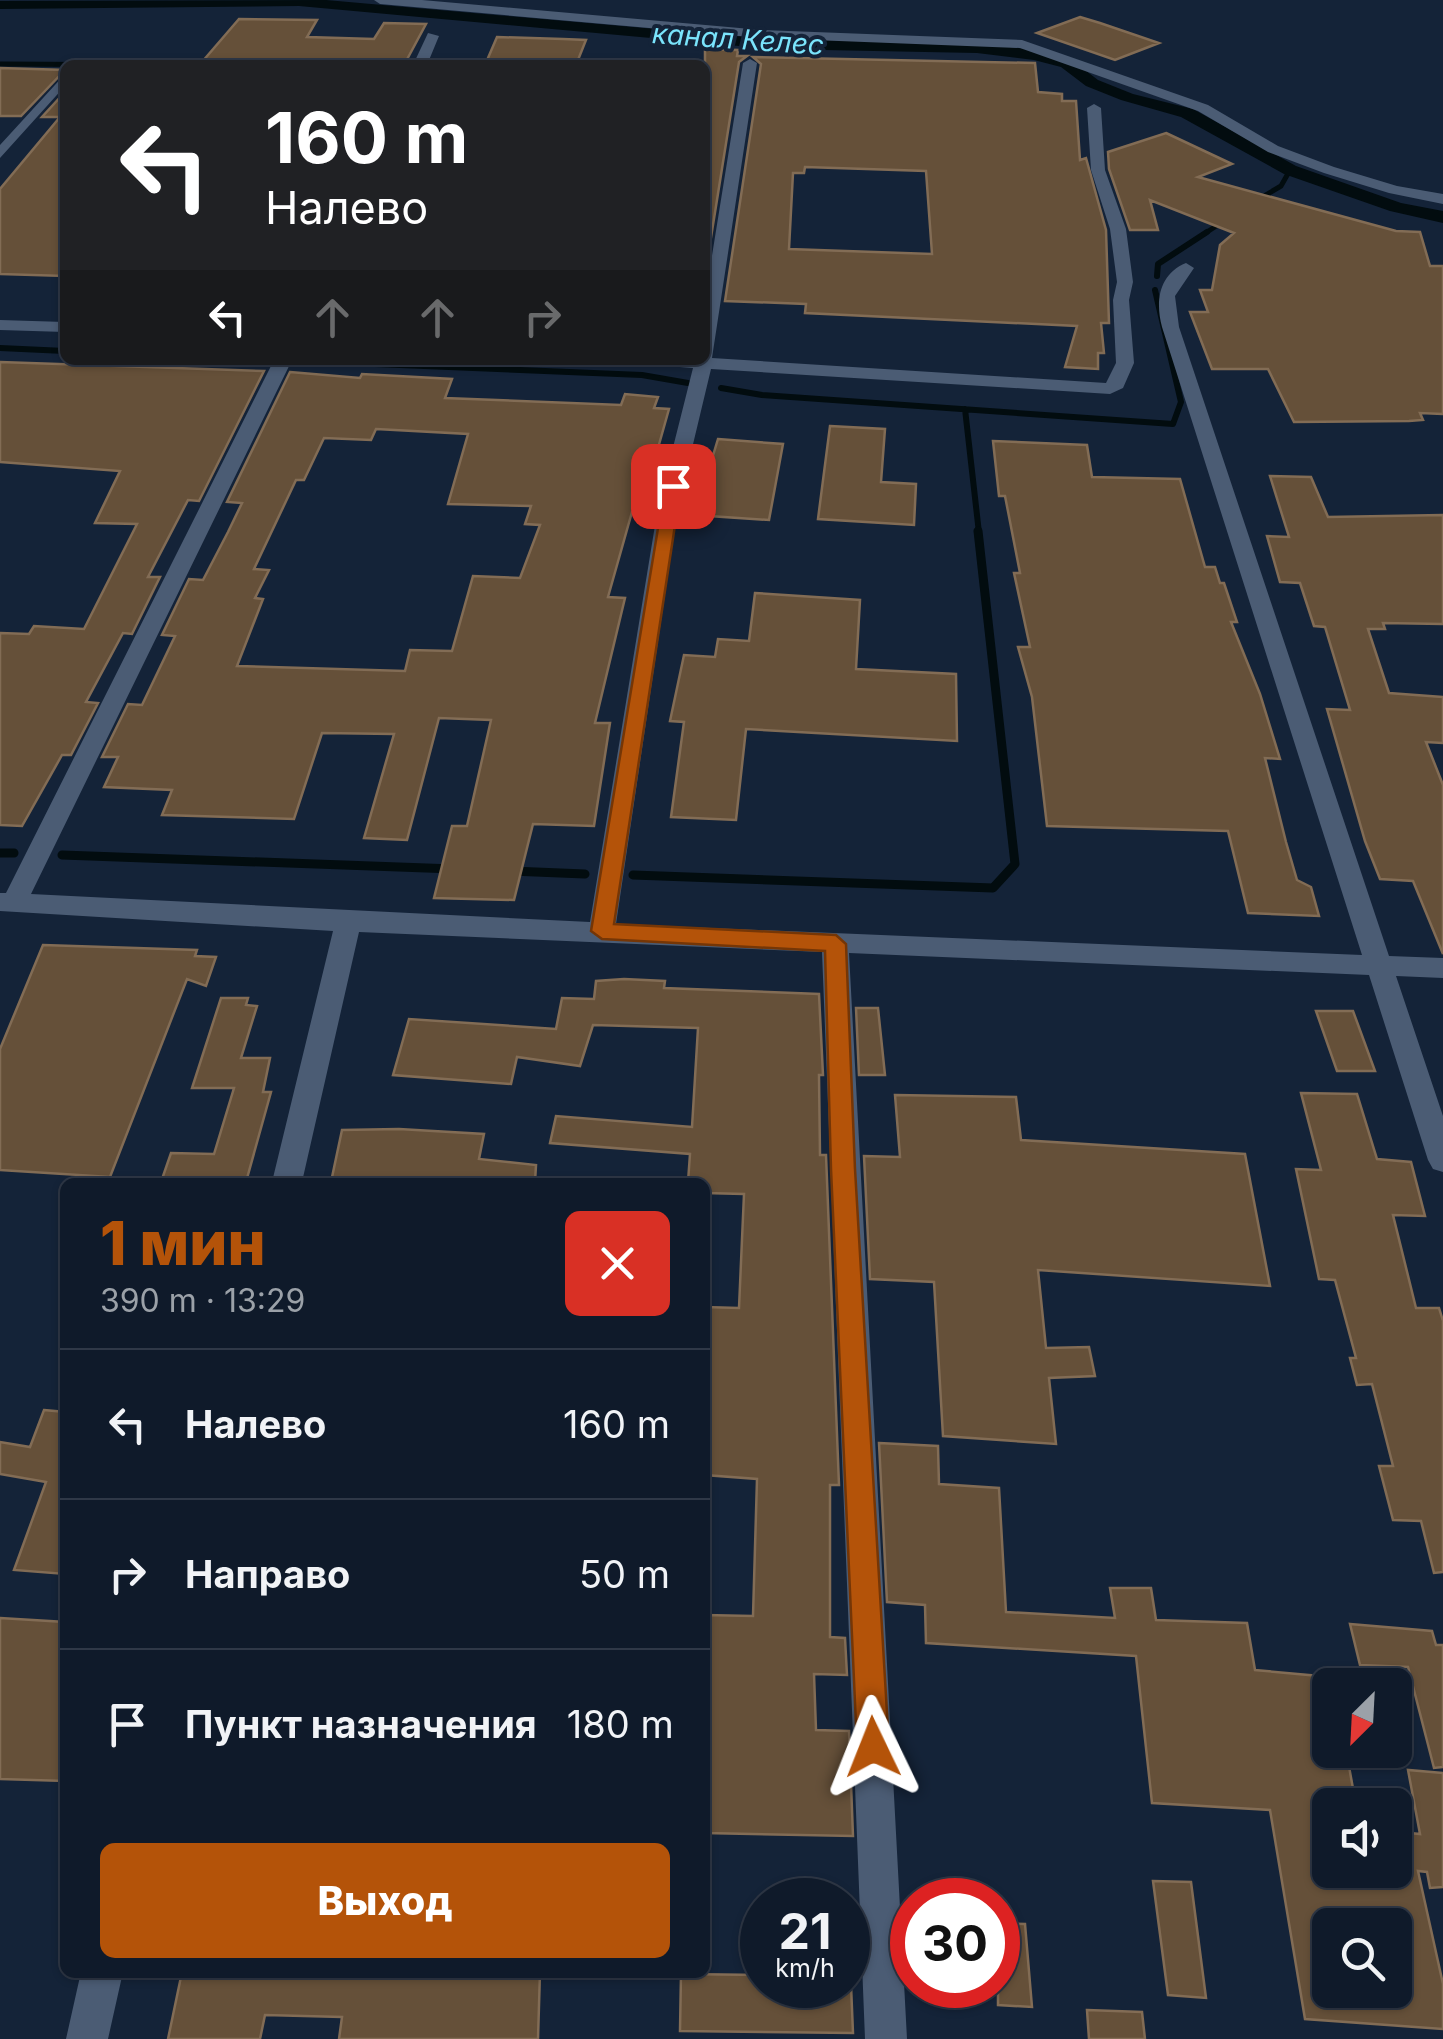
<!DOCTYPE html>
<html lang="ru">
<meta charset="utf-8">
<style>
:root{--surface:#0f1a2a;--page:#182332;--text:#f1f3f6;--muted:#9ba1a8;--line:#2f3847;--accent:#b45309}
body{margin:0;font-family:Inter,sans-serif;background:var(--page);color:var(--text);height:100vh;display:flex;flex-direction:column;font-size:38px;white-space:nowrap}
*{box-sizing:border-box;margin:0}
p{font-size:32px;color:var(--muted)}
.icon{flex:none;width:55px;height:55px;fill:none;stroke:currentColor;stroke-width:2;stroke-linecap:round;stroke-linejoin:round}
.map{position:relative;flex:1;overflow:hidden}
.details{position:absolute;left:60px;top:1178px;width:650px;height:800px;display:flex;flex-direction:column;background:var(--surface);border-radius:15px;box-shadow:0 2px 8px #0004,0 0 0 2px var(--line)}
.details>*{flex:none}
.hud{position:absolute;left:60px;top:60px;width:650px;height:305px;border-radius:15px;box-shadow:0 2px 8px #0004,0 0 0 2px var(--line);background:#202124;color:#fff;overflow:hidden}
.needle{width:65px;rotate:204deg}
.fabs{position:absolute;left:1312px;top:1668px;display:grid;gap:20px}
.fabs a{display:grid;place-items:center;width:100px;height:100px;border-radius:15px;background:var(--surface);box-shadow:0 2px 8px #0004,0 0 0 2px var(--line);font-size:50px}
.speed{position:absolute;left:740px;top:1878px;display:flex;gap:20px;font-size:50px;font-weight:700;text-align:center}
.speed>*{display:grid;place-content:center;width:130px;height:130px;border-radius:50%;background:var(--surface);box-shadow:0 2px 8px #0004,0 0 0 2px var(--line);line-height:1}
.speed small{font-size:25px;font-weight:400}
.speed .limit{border:15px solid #d22;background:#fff;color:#111}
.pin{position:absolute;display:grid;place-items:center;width:85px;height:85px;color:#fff;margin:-42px;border-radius:20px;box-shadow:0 5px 15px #0006}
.me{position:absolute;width:110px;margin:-55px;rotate:358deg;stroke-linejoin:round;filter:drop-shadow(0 0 8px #0008)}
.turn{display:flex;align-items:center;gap:35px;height:210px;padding:0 40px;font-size:45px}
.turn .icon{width:130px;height:130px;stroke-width:2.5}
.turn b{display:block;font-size:70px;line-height:85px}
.lanes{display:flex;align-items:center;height:95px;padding:0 40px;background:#0003;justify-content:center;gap:50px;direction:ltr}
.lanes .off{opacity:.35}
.round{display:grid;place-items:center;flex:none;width:105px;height:105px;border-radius:15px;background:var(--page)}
.headline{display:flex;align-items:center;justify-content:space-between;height:170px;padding:0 40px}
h1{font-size:60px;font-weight:800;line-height:75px;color:var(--accent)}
.action{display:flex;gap:20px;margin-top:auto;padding:20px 40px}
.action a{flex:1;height:115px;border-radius:15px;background:var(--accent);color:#fff;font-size:40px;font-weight:800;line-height:115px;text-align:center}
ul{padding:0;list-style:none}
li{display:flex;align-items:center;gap:30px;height:150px;padding:0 40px;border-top:2px solid var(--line)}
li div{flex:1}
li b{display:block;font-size:38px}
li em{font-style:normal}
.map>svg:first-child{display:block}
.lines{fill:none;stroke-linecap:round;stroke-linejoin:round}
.stream-far2{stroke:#020c0f;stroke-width:5}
.stream-far1{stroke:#020c0f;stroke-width:6}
.stream{stroke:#020c0f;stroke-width:9}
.canal{fill:#020c0f;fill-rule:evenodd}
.building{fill:#655039;stroke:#826c55;stroke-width:2.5;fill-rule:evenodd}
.minor{fill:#4b5c74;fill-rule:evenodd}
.route{fill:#b45309;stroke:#753606;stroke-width:2.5}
.labels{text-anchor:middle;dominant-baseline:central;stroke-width:8;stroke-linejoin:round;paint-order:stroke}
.far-water-label{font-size:28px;font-style:italic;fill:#7ae4fc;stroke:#142338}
</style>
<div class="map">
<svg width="1443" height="2039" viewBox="0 0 1443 2039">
<rect width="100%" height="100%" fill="#142338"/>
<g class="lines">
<path class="stream-far2" d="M0 64 175 65
M1254 202 1281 186 1290 170
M1204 234 1227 219"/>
<path class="stream-far1" d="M1157 276 1158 264 1207 232
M0 348 65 351
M302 361 642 375 688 383
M721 388 762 395 1173 424 1181 402 1155 290
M965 409 979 533"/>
<path class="stream" d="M0 853H14
M62 855 454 869
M511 871 585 874
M633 875 993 888 1015 864 978 531"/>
<path class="canal" d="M326 0 771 39 977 43 1035 50 1073 61 1098 80 1133 94 1193 109 1296 166 1401 203 1443 211V223L1390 211 1284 174 1181 117 1121 100 1086 86 1061 67 1034 60 977 53 771 49 299 6 0 9V1Z"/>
</g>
<path class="building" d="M1080 17 1100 23 1159 43 1115 60 1037 33Z
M239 19 317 20 307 37 374 39 384 23 426 24 404 65 202 62Z
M497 37 563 39 586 40 576 65H485Z
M705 49 738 50 737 56H747L739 62 705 275Z
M753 57 1035 63 1038 92 1062 94V101H1076L1080 160 1086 158 1106 230 1109 323H1101L1104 353H1098V369L1065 367 1077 326 805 313 806 304 725 301 761 64ZM805 167 926 171 932 254 789 249 793 173H804Z
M0 68 65 70 21 116H0Z
M65 92V276L0 274V189L60 117H42Z
M1166 133 1232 164 1198 177 1396 231 1420 232 1430 266H1443V414L1420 413 1423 420 1409 421 1294 422 1268 369H1212L1190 312H1208L1200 290H1212L1220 245 1234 233 1150 200 1158 230H1130L1109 169 1108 152Z
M0 362 264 371 199 501 188 500 148 577H160L132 634 123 633 86 702 98 703 71 755H62L22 826 0 825V633L29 634 34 626 84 629 137 524 95 523 120 471 0 462Z
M290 372 360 378 362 374 452 379 445 398 621 405 625 394 658 397 654 408 669 409 640 512H632L608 597 625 598 595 723H610L594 826 533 824 514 900 434 898 452 826H467L491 720 439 718 407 840 364 838 394 734 322 733 294 819 162 815 172 790 104 787 118 757H102L128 704 142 705 175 636 162 635 189 579 203 580 228 532 242 503 227 502ZM376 429 468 434 448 504 531 506 525 524 540 525 520 578 473 576 452 651 410 650 405 671 237 666 263 599 255 598 269 570 254 569 296 480H304L324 438 371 440Z
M830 426 885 429 881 482 916 484 914 525 818 519Z
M718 439 783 444 769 520 695 515Z
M993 441 1087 445 1092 477 1180 479 1205 567H1215L1220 583H1224L1237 622H1231L1260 694 1280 759 1265 758 1286 842 1297 880 1311 887 1319 916 1248 913 1228 831 1047 826 1032 697 1018 647H1030L1014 573H1020L1005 496H999Z
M1270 476 1311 477 1328 517 1443 515V624L1383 623 1385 629H1368L1389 693 1443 697V743L1426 742 1443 785V954L1413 881 1380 879 1365 841 1327 709 1350 710 1325 627 1314 626 1300 583 1280 582 1267 536 1289 537Z
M755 593 860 600 856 669 956 674 957 741 746 729 736 820 671 817 684 722 670 721 684 655 715 657 718 639 749 641Z
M43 945 197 950 195 956 216 957 206 986 187 979 110 1177 0 1170V1049Z
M624 979 665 981 664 988 819 994 823 1075H819L820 1155H826L839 1485H830V1637L845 1638 847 1675 814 1674 816 1730 849 1731 853 1836 705 1833V1615L753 1616 757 1479 705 1475V1307L739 1308 744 1194 705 1193V1182H688L690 1154 550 1143 556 1116 692 1127 698 1028 593 1025 580 1066 517 1057 511 1084 393 1075 409 1019 556 1029 562 998 594 999 596 981Z
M221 998H248L246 1005 257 1006 241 1058H270L263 1092H271L246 1182H161L171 1153 214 1154 234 1088H192Z
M856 1008H878L885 1075H859Z
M1316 1011H1353L1375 1071H1337Z
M1301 1093 1357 1094 1377 1159 1411 1162 1425 1216 1393 1215 1416 1308H1439L1443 1321V1572L1434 1573 1421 1521 1393 1520 1379 1466H1393L1372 1384 1357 1385 1350 1358H1356L1335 1280 1319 1279 1296 1169 1321 1170Z
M895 1095 1016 1097 1021 1140 1245 1154 1270 1286 1038 1270 1046 1348 1089 1347 1095 1376 1049 1378 1056 1444 943 1436 934 1282 870 1279 864 1156 900 1157Z
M399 1129 484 1134 479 1159 536 1165 535 1182H331L342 1130Z
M44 1410 65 1412V1574L14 1570 46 1482 0 1474V1442L30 1447Z
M879 1443 938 1446 939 1484 999 1488 1006 1612 1115 1618 1110 1588H1151L1156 1620 1247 1623 1255 1670 1330 1677V1750H1346L1356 1805H1330V1870H1395V1817L1406 1816 1410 1833 1420 1834 1408 1770 1443 1773V1887L1430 1888 1427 1872 1418 1871 1443 1984V2029L1305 2019 1270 1810 1152 1803 1136 1656 926 1643 925 1605 887 1602ZM1330 1925H1395V1990H1330Z
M0 1618 65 1622V1781L0 1779Z
M1350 1624 1432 1631 1436 1645H1443V1767L1434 1768 1408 1667 1360 1665Z
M1153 1881 1191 1882 1206 1998 1168 1995Z
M998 1923 1025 1924 1032 2007 998 2005Z
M182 1972H540L538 2039H339L342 2017 265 2015 260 2039H168Z
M681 1974 762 1975V1985H851L853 2033 680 2031Z
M1087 2010 1142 2012 1145 2039H1089Z"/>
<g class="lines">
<path class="minor" d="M374 0H422L762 30 1022 40 1208 105 1278 146 1334 167 1397 186 1443 194V204L1389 193 1324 173 1268 152 1198 111 1020 48 762 38 380 4Z
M428 33 439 36 427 65H413Z
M750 59 757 63 712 358 1106 383 1116 363 1113 300 1117 282 1110 229 1091 170 1087 108 1094 104 1101 108 1105 170 1126 229 1133 282 1129 300 1134 363 1123 388 1110 394 711 369 678 507 616 924 1362 955 1162 327C1155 301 1159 274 1186 263L1194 268 1175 296 1179 327 1389 956 1443 958V978L1396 976 1443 1116V1172L1433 1169 1428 1160 1369 975 849 953 907 2039H865L822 952 359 932 302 1182H272L333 931 0 911V893H6L274 360H292L31 894 590 922 658 507 693 368 653 365 644 360H705V299L743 63Z
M65 74V86L0 158V145Z
M0 320 65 322V332L0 330Z
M81 1972H123L108 2039H66Z"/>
</g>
<path class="route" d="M673 481 681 486 614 924 836 935 846 944 855 1169 889 1747 884 1758 873 1763 862 1758 857 1747 831 1169 825 951 602 939 591 931 665 486Z"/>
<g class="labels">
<g class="far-water-label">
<text transform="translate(738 39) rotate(4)">канал Келес</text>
</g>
</g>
</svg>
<div class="fabs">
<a><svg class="needle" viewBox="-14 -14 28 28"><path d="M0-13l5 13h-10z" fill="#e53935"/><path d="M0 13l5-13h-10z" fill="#9ba1a8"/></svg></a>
<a><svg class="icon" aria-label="sound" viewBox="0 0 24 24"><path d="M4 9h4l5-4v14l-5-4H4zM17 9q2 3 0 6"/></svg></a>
<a><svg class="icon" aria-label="search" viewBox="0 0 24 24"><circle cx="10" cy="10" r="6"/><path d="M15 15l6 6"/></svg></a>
</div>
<div class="speed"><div>21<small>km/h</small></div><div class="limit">30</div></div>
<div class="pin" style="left:673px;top:486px;background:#d93025"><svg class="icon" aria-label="arrive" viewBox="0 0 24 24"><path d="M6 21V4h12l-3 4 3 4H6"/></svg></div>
<svg class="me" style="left:873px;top:1747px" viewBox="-20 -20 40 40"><path d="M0-17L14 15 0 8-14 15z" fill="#b45309" stroke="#fff" stroke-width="4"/></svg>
<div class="hud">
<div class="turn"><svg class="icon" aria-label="left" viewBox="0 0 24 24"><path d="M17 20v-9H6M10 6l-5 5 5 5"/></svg><div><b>160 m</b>Налево</div></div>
<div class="lanes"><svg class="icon" aria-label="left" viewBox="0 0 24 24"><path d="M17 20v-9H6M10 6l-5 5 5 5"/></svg><svg class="icon off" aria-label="ahead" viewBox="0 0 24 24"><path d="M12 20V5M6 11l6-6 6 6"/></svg><svg class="icon off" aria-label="ahead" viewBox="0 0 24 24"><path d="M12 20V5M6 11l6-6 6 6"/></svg><svg class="icon off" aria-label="right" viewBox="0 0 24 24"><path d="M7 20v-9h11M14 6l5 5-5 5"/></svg></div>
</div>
<section class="details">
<div class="headline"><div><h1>1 мин</h1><p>390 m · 13:29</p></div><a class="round" style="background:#d93025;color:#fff"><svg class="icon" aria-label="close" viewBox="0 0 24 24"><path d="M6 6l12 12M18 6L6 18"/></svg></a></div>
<ul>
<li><svg class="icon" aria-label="left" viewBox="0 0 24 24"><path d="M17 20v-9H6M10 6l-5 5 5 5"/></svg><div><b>Налево</b></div><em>160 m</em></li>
<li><svg class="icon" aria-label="right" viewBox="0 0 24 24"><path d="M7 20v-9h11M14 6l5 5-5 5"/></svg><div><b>Направо</b></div><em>50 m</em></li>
<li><svg class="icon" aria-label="arrive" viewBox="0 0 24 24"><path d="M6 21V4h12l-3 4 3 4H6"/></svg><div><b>Пункт назначения</b></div><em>180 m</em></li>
</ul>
<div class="action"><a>Выход</a></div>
</section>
</div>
